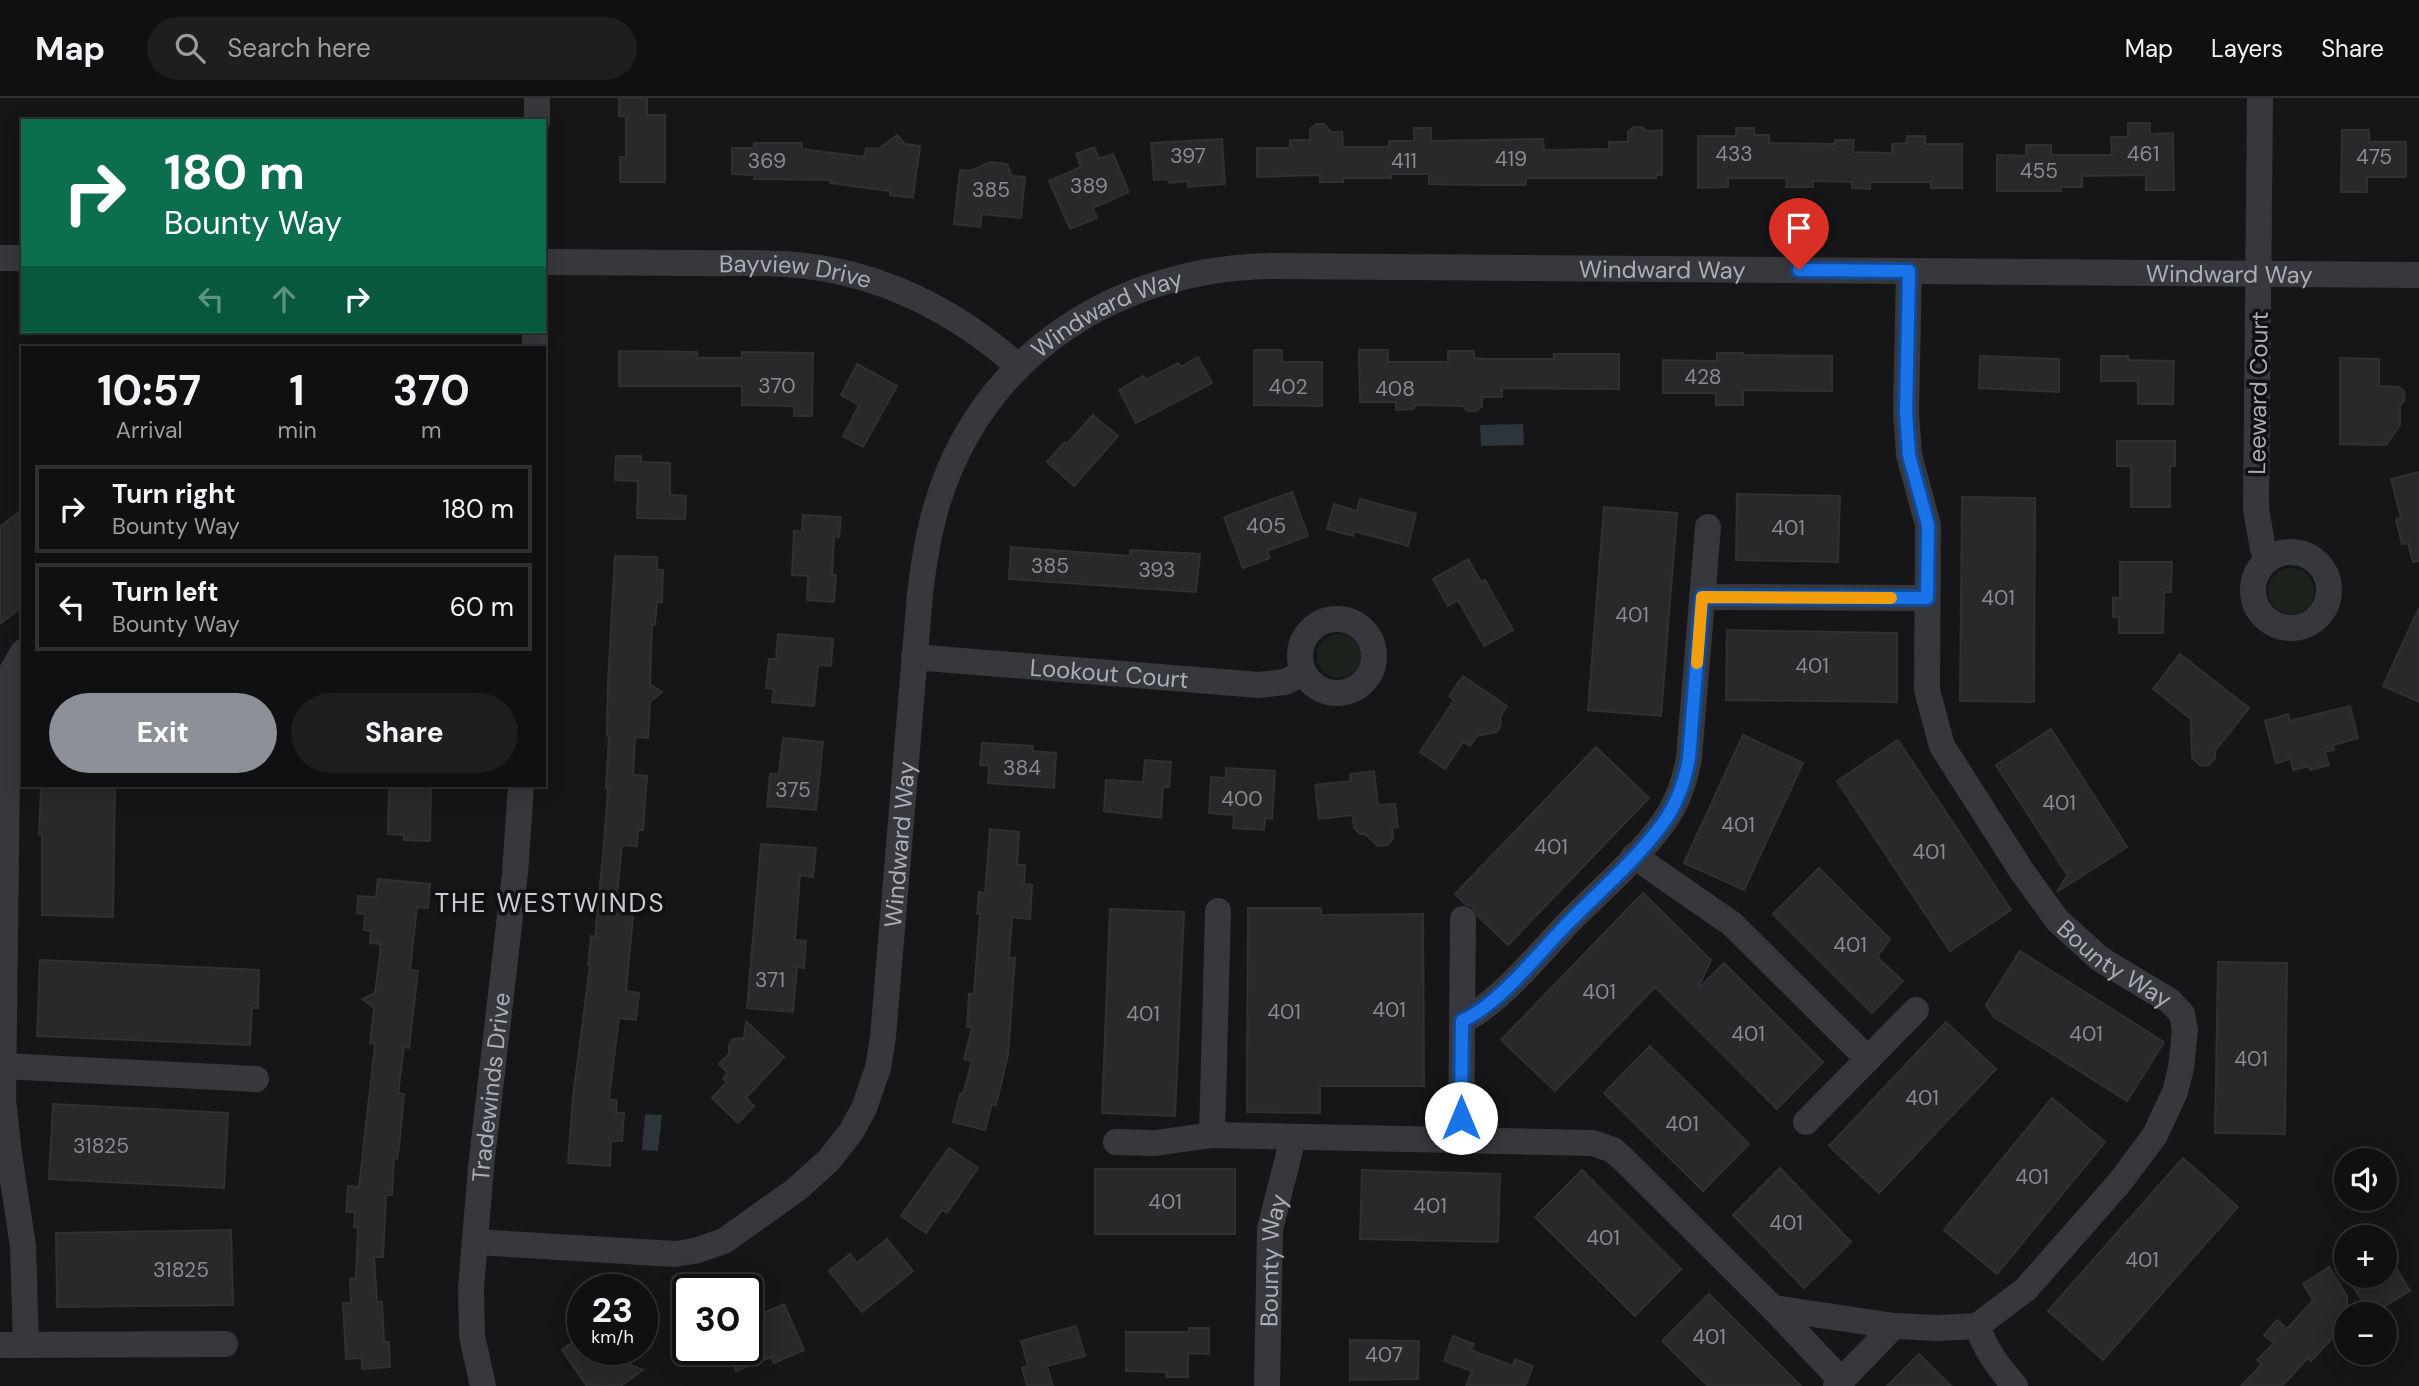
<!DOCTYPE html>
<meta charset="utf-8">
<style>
:root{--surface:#101012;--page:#1e1e20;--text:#f1f3f6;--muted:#9c9d9f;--line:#303032;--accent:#8c9099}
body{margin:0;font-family:"DM Sans",sans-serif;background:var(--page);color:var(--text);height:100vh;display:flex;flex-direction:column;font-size:26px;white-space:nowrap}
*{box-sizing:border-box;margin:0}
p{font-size:23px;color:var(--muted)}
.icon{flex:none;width:38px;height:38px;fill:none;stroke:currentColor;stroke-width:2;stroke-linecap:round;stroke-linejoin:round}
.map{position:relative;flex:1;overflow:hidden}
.drawer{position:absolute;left:21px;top:248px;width:525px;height:441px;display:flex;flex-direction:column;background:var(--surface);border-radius:0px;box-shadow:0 4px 18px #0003,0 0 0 2px var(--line)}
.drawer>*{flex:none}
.top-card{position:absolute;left:21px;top:21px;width:525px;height:214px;border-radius:0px;box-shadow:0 4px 18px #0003,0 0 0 2px var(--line);background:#0b6e4f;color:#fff;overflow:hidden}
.tools{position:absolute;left:2334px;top:1050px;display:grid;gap:14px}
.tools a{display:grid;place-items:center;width:63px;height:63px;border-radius:50%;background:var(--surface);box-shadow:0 4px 18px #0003,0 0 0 2px var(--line);font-size:35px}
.speed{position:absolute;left:567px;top:1176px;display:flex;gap:14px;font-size:35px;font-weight:700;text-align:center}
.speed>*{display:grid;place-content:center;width:91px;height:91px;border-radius:50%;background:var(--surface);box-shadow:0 4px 18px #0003,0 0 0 2px var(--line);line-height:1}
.speed small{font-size:18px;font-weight:400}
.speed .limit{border:4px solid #111;border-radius:10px;background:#fff;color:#111}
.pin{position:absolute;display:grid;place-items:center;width:60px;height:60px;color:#fff;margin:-72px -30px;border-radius:50% 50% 50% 0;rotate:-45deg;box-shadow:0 0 7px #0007}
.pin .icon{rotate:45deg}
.me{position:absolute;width:77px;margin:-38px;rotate:0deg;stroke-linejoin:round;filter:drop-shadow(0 0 5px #0008)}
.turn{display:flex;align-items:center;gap:24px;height:147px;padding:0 28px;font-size:32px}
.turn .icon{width:91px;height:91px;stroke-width:2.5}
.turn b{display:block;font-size:49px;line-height:60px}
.lanes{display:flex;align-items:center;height:66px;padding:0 28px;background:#0003;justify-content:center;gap:35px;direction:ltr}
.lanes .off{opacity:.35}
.eta{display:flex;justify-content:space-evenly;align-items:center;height:119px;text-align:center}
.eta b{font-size:42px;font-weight:700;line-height:49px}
.button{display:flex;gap:14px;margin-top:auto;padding:14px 28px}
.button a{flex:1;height:80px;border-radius:42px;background:var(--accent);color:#fff;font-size:28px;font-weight:700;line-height:80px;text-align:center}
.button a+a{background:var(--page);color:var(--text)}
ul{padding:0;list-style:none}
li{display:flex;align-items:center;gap:21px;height:88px;margin:0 14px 10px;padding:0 14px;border:4px solid var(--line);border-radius:0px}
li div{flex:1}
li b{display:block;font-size:26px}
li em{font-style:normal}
header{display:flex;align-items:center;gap:42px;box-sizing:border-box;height:98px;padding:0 35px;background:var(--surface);border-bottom:2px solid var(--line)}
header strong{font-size:33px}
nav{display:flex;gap:38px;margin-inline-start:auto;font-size:24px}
.search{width:490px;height:63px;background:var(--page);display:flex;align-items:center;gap:18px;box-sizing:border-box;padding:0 24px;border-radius:38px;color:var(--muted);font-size:26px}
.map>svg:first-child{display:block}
.green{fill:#1c231d}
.water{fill:#2c353c}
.building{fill:#29292c;stroke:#303034;stroke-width:2}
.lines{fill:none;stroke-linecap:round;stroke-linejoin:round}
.street{stroke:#37383d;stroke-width:26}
.route-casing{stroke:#114b97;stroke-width:18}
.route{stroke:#1a73e8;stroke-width:12}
.slow{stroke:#f59e0b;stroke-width:12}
.labels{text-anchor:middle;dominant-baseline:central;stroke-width:7;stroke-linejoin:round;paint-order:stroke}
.number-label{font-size:21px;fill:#888b94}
.street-label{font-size:24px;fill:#a8adb8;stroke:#111113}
.neighbourhood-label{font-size:26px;letter-spacing:2px;fill:#c9ccd4;stroke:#111113}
</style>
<header>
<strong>Map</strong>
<div class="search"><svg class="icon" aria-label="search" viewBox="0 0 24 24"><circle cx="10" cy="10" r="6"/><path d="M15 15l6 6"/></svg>Search here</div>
<nav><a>Map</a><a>Layers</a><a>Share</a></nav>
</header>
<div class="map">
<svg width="2419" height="1288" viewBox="0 0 2419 1288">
<rect width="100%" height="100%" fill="#161618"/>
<path class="green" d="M2268 493a23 23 0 1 1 46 0a23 23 0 1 1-46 0Z
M1317 558a22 22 0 1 1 44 0a22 22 0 1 1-44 0Z"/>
<path class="water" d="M1523 326 1524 347 1481 348 1480 327Z
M645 1016 662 1017 658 1053 642 1052Z"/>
<path class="building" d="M619 0H647V17H665V84H620V59H626V18H619Z
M2128 25H2150V36L2173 35 2174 92H2146V77L2082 78V89H2061V93H1997V57L2026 58V47H2051V57H2112L2111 39H2128Z
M1316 26H1324L1331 34H1342L1343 49H1389V43H1414V30H1431V43L1543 41 1544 52 1609 51V44H1628V34L1634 29H1642L1647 33 1662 32V77H1656V80H1526V87H1478L1429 86V76H1391V80H1343V84H1320V77L1257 79V50H1290V42H1310V31Z
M1736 30H1754V37H1769V45L1835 46V42H1854L1853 54 1892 55V46L1907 45V38H1925V46H1962V90H1931V84H1870V91L1852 90V84L1813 83V89H1786L1787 80H1728V89L1698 90V38H1736Z
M2342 32H2369V44H2406V79H2367V94H2341Z
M897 37 905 46 920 48 913 100 890 97V93L830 85 831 82 754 81V77L732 76V50H754V45H802V51L864 59 866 50 878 51Z
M1222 41 1225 86 1188 89V83L1169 85 1168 81 1154 82 1151 45Z
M1094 49 1099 61 1113 56 1129 94 1093 110 1097 120 1070 131 1049 83 1081 69 1076 56Z
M990 64 1007 66 1012 78 1025 79 1021 120 982 116 980 129 954 126 960 72 971 73Z
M1254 252H1282V264H1322V308L1254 307Z
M1359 252H1388V264H1448V253H1474V260L1488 261H1554V256H1619V291L1502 290V299H1482V308L1476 313H1468L1462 308 1414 307V311L1396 312V304H1360Z
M619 253 697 254V260H742V254L813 255 812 318H794V308L742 307V288H619Z
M1717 255H1743V257L1832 258V293L1743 292V307H1716V295H1663V262L1717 263Z
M1980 258 2059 261V294L1979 290Z
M2101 258H2128V262L2174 263 2173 306H2138V283H2101Z
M1198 259 1212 285 1136 325 1119 292 1143 278 1146 282 1178 265 1180 269Z
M2340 260 2379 261V288L2399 289 2405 294 2404 303 2400 307V327L2386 347 2340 346Z
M857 266 897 288 863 349 843 338 859 307 841 297Z
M1093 317 1118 338 1074 388 1047 364 1065 344 1067 346Z
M2117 343H2175V368H2170V409H2131V368H2117Z
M616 358H641V364L670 365V397L686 398 685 421 637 420 638 383 615 382Z
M2419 374V463L2413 464 2408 445 2402 446 2396 421 2401 420 2391 381Z
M1292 394 1308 438 1267 453 1270 460 1243 470 1224 419Z
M1737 396 1840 398 1838 464 1736 462Z
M1962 399 2035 400 2034 604 1960 603Z
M1360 401 1416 416 1408 448 1354 433 1353 438 1327 431 1334 406 1357 413Z
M1604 409 1677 415 1661 618 1588 612Z
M23 411V508L0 526V429Z
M803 417 841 419 839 439 834 438 832 477H836L834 504 807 502 808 478 792 477 794 433 802 434Z
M1011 449 1130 458V452L1200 456 1196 494 1009 481Z
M615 458 657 459V472H663L662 504H657L655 527H652L650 586 662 594 650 604 648 640 635 639 633 677 647 678 643 732H638L637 748 622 747 617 796 635 798 626 893 639 895 636 922 619 920 609 1001 617 1002 616 1015H624L622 1043H611L610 1068 568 1065 573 998 590 868 588 867 591 838 595 839 604 746 608 690H606L609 638H607L608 583Z
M1468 461 1481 484 1485 482 1513 532 1484 548 1458 502 1448 508 1433 481Z
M2120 464H2172L2171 494H2164L2163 535H2119V519H2113V500H2120Z
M2419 510V604L2383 588Z
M1727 532 1897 535V604L1726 602Z
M778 536 833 541 831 568 818 567 814 608 772 604 774 591 766 590 769 561H776Z
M2180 556 2249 610 2215 653V660L2209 667 2201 668 2192 660 2191 621 2153 591Z
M1463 578 1507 608 1500 619 1501 626 1497 634 1477 638 1470 648 1463 644 1445 671 1420 654 1454 602 1449 598Z
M2350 608 2358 640 2333 647 2334 652 2325 654 2329 667 2310 672 2309 668 2293 672 2291 661 2276 665 2265 623 2288 616 2290 623Z
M2051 631 2127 749 2057 794 2071 771 2066 775 1996 667Z
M1743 637 1803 665 1744 792 1684 765Z
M783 640 823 644 816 712 767 708 770 676H779Z
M1898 642 2011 812 1950 853 1837 683Z
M982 645 1033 648 1032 653 1056 655 1054 690 988 685 989 667H980Z
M1596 649 1649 700 1508 847 1478 818 1472 808 1465 806 1455 796Z
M1145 662 1171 664 1169 689H1163L1161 720 1104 713 1106 682 1143 684Z
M1226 670 1275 673 1272 721 1265 720 1264 732 1233 730 1234 717 1209 715 1211 679 1226 680Z
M1374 673 1378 707 1395 706 1398 729 1392 730 1393 741 1387 747 1378 748 1365 736H1360L1354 730 1353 717 1319 721 1315 687 1351 683 1350 676Z
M41 688H115L113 819 42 817V737H39Z
M389 688H431L430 743 404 742V737L388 736Z
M990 731 1019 734 1017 767H1025L1024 786 1032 787 1030 821 1012 819 1009 860H1015L1008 957 996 1007 992 1006 985 1032 953 1024 960 996H963L972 963 964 961 972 930 967 929 969 896H974L980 816H977L979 794 985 795Z
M761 746 816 750 813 779 800 777 795 842 806 843 804 870 797 869 793 914 747 910Z
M1819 770 1890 841 1877 859 1903 883 1872 915 1773 816Z
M378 781 430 786 428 810 417 809 410 872 418 873 409 950 404 949 398 995 404 996 399 1049 397 1061 394 1060 392 1097H386L383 1159H374L377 1204H382L384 1244H389L390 1269 362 1271V1260L346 1261 343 1205H351L350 1181 356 1180 358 1130 354 1129 355 1114H346L348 1088 359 1089 375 946 370 945 374 910 362 901 375 895 381 846 370 845 371 833 364 832 365 816 357 815 358 798 376 799Z
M1643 795 1711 862 1697 892 1724 865 1823 964 1777 1011 1655 889 1555 993 1501 942Z
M1248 810H1321V817L1423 816 1424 988H1320V1015L1247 1014Z
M1110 811 1184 814 1175 1018 1102 1015Z
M2020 853 2164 944 2127 1003 1994 919 1986 907Z
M40 862 259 872 258 910H252L250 947 37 938Z
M2218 864 2287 865 2285 1036 2215 1035Z
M746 923 784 959 746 1000 754 1008 738 1025 712 1000 727 984 723 980 728 975 719 966 729 956V947L733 941 744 940Z
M1946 924 1996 971 1879 1095 1829 1048Z
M1650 948 1749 1046 1703 1093 1604 995Z
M2052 1000 2105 1044 1997 1176 1944 1132Z
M53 1006 228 1015 224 1090 49 1081Z
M949 1050 978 1070 947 1115 942 1112 926 1135 901 1118Z
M2183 1060 2238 1109 2103 1262 2048 1213Z
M1780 1070 1851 1144 1804 1190 1733 1117Z
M1095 1071H1235V1136H1095Z
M1362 1072 1500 1076 1498 1144 1360 1141Z
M1582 1072 1681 1171 1635 1218 1535 1119Z
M231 1132 233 1207 57 1209 56 1135Z
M887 1141 913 1173 862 1214 829 1173 850 1156 857 1165Z
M2395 1168 2410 1193 2371 1216 2346 1178H2385V1174Z
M2329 1169 2347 1198V1253L2336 1236 2311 1263 2308 1260 2282 1288H2241L2262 1266 2257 1262 2274 1245 2264 1237 2277 1222 2287 1231 2313 1202 2303 1186Z
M1709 1196 1801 1288H1708L1662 1243Z
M784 1206 804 1252 774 1265 771 1259 736 1273 726 1251H747V1222Z
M1076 1228 1085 1258 1047 1268 1053 1288H1027L1022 1270 1028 1268 1021 1243Z
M1189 1230H1209V1256L1188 1255V1279H1166V1274L1126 1273V1234H1189Z
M581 1238 583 1251H606L611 1259 643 1272 621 1288H587L562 1252Z
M1453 1238 1474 1246 1471 1252 1513 1268 1515 1261 1533 1268 1525 1288H1466L1472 1273 1444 1263Z
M1350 1242 1419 1243 1418 1281 1350 1282Z
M1919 1256 1951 1288H1887Z"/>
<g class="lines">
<g class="street">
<path d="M2260 0 2256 411 2263 451 2269 461"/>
<path d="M537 23V0"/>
<path d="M0 160H23"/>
<path id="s1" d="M544 164C596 164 648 165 699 165 734 166 771 163 806 168 888 178 958 215 1019 269"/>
<path id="s2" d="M1909 173 1906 314 1909 357 1928 427 1927 592 1942 648 2021 772 2057 822 2100 861 2170 903 2182 916 2185 932 2181 970 2175 994 2155 1037 2120 1084 2026 1191 1977 1228C1986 1252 1998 1269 2015 1288"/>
<path d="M535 250V233"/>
<circle cx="2291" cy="492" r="38"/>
<path d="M1702 499 1927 500"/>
<circle cx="1337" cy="558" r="37"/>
<path d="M23 554 11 575 8 590 3 1002 9 1056 23 1148 26 1247"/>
<path id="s3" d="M914 559 1259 587 1285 584 1303 575"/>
<path d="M1634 758 1732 826 1868 961"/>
<path d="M1462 923C1501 904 1540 854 1571 822 1602 791 1638 760 1663 725 1677 706 1685 683 1689 660L1708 429"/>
<path d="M3 968 256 981"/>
<path d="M1806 1024 1916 912"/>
<path d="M1212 1037 1218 813"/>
<path d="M1461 1042 1463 821"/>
<path d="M1116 1044 1155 1045 1212 1037 1593 1045 1613 1052 1622 1060 1773 1210 1894 1228 1939 1230 1977 1228"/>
<path id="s4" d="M475 1144 675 1156 695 1153 724 1143 797 1091 829 1062 851 1034 864 1010 878 970 883 939 920 496C924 462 929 429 940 397 988 252 1121 171 1269 168L2419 177"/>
<path d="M1773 1210 1841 1282"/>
<path d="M0 1247 225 1246"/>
<path id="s5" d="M483 1288 472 1238 471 1190 481 1069 515 775 521 688"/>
<path id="s6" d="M1267 1288 1270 1131 1293 1040"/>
<path d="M1836 1288 1894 1228"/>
</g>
</g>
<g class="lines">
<defs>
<path id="route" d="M1461 1020 1462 923C1502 904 1539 854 1571 822 1602 791 1638 760 1663 725 1677 706 1685 683 1689 660L1702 499 1927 500 1928 427 1909 357 1906 314 1909 173 1799 172"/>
</defs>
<use href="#route" class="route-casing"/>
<use href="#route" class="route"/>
<path class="slow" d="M1697 565 1702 499 1891 500"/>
</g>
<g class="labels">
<g class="number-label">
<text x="1734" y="56">433</text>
<text x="2143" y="56">461</text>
<text x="1188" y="58">397</text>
<text x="2374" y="59">475</text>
<text x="1511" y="61">419</text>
<text x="767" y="63">369</text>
<text x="1404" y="63">411</text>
<text x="2039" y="73">455</text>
<text x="1089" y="88">389</text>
<text x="991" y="92">385</text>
<text x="1703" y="279">428</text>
<text x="777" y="288">370</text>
<text x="1288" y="289">402</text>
<text x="1395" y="291">408</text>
<text x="1266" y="428">405</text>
<text x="1788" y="430">401</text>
<text x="1050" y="468">385</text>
<text x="1157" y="472">393</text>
<text x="1998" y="500">401</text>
<text x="1632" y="517">401</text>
<text x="1812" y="568">401</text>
<text x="1022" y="670">384</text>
<text x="793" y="692">375</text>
<text x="1242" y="701">400</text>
<text x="2059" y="705">401</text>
<text x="1738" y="727">401</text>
<text x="1551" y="749">401</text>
<text x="1929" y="754">401</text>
<text x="1850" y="847">401</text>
<text x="770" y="882">371</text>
<text x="1599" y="894">401</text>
<text x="1389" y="912">401</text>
<text x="1284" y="914">401</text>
<text x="1143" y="916">401</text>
<text x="1748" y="936">401</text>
<text x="2086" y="936">401</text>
<text x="2251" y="961">401</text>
<text x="1922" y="1000">401</text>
<text x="1682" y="1026">401</text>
<text x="101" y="1048">31825</text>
<text x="2032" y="1079">401</text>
<text x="1165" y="1104">401</text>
<text x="1430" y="1108">401</text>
<text x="1786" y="1125">401</text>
<text x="1603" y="1140">401</text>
<text x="2142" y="1162">401</text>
<text x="181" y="1172">31825</text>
<text x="1709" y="1239">401</text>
<text x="1384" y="1257">407</text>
</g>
<g class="street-label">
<text stroke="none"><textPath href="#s4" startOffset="1888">Windward Way</textPath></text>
<text stroke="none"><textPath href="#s1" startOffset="252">Bayview Drive</textPath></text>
<text stroke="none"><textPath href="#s4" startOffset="2455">Windward Way</textPath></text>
<text stroke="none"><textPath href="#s4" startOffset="1323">Windward Way</textPath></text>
<text transform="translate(2258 295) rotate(-89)">Leeward Court</text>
<text stroke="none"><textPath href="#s3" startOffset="196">Lookout Court</textPath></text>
<text stroke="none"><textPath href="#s4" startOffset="714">Windward Way</textPath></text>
<text stroke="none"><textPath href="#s2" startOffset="761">Bounty Way</textPath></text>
<text stroke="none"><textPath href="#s5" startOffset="301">Tradewinds Drive</textPath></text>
<text stroke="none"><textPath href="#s6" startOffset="126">Bounty Way</textPath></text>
</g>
<g class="neighbourhood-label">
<text x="550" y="805">THE WESTWINDS</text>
</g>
</g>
</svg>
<div class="tools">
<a><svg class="icon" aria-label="sound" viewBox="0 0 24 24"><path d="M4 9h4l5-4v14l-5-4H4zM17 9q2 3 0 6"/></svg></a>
<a>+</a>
<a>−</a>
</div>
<div class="speed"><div>23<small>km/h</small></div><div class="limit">30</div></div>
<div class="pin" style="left:1799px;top:172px;background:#d93025"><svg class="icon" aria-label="arrive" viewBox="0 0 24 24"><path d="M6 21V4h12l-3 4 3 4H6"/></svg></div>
<svg class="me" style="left:1461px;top:1020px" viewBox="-20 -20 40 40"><circle r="19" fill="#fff"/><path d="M0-13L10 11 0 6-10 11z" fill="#1a73e8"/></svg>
<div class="top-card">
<div class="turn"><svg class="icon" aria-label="right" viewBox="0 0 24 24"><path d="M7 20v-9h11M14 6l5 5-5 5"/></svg><div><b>180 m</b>Bounty Way</div></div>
<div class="lanes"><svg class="icon off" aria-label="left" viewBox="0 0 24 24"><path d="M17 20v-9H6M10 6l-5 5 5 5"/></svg><svg class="icon off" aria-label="ahead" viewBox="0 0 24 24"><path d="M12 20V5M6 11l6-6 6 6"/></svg><svg class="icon" aria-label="right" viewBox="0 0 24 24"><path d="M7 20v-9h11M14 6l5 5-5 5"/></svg></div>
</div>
<section class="drawer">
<div class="eta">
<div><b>10:57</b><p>Arrival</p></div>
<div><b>1</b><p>min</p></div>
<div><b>370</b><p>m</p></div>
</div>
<ul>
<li><svg class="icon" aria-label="right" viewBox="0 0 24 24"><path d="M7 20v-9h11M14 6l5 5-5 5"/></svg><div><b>Turn right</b><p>Bounty Way</p></div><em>180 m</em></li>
<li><svg class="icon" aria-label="left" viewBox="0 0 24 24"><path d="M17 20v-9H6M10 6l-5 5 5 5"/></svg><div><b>Turn left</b><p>Bounty Way</p></div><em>60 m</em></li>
</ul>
<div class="button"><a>Exit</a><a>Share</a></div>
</section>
</div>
